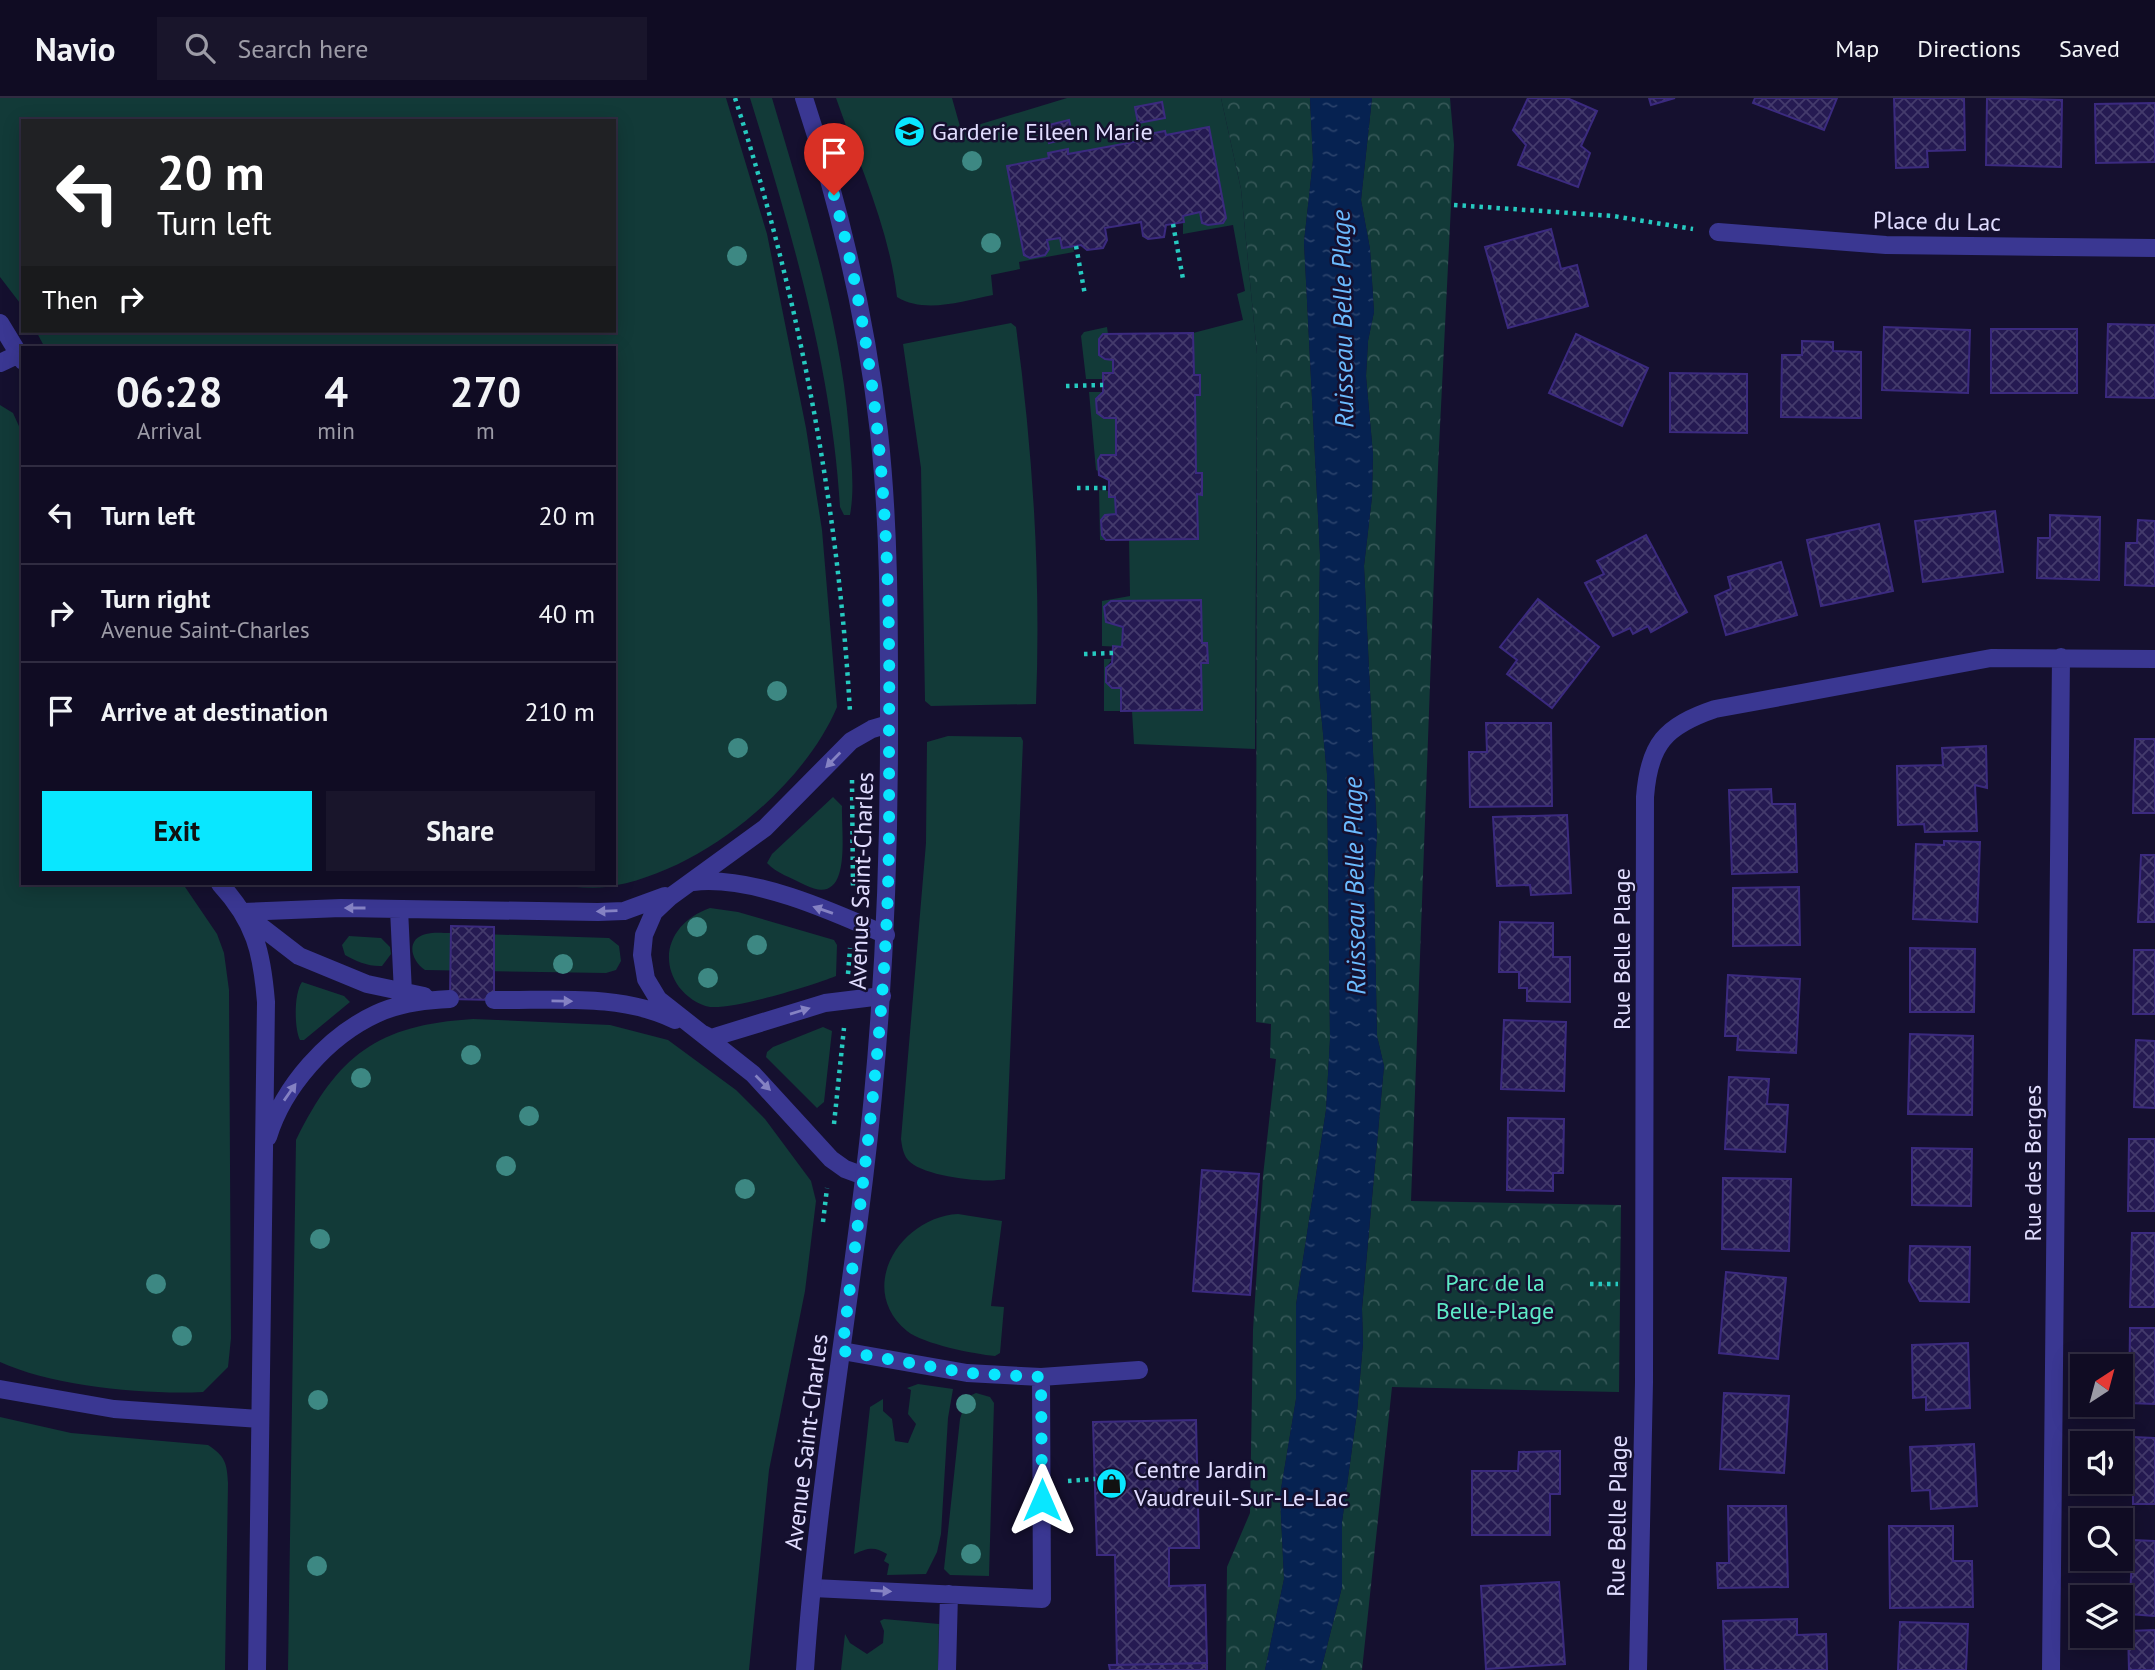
<!DOCTYPE html>
<style>
:root{--surface:#100c23;--page:#19152b;--text:#f1f3f6;--muted:#9c9ba6;--line:#302c41;--accent:#09e7ff}
body{margin:0;font-family:"PT Sans",sans-serif;background:var(--page);color:var(--text);height:100vh;display:flex;flex-direction:column;font-size:26px;white-space:nowrap}
*{box-sizing:border-box;margin:0}
p{font-size:23px;color:var(--muted)}
.icon{flex:none;width:38px;height:38px;fill:none;stroke:currentColor;stroke-width:2;stroke-linecap:round;stroke-linejoin:round}
.map{position:relative;flex:1;overflow:hidden}
.details{position:absolute;left:21px;top:248px;width:595px;height:539px;display:flex;flex-direction:column;background:var(--surface);border-radius:0px;box-shadow:0 4px 18px #0003,0 0 0 2px var(--line)}
.details>*{flex:none}
.guide{position:absolute;left:21px;top:21px;width:595px;height:214px;border-radius:0px;box-shadow:0 4px 18px #0003,0 0 0 2px var(--line);background:#202124;color:#fff;overflow:hidden}
.needle{width:46px;rotate:36deg}
.buttons{position:absolute;left:2070px;top:1256px;display:grid;gap:14px}
.buttons a{display:grid;place-items:center;width:63px;height:63px;border-radius:0px;background:var(--surface);box-shadow:0 4px 18px #0003,0 0 0 2px var(--line);font-size:35px}
.pin{position:absolute;display:grid;place-items:center;width:60px;height:60px;color:#fff;margin:-72px -30px;border-radius:50% 50% 50% 0;rotate:-45deg;box-shadow:0 0 7px #0007}
.pin .icon{rotate:45deg}
.me{position:absolute;width:77px;margin:-38px;rotate:0deg;stroke-linejoin:round;filter:drop-shadow(0 0 5px #0008)}
.turn{display:flex;align-items:center;gap:24px;height:147px;padding:0 21px;font-size:32px}
.turn .icon{width:91px;height:91px;stroke-width:2.5}
.turn b{display:block;font-size:49px;line-height:60px}
.then{display:flex;align-items:center;height:66px;padding:0 21px;background:#0003;gap:14px;font-size:26px}
.eta{display:flex;justify-content:space-evenly;align-items:center;height:119px;text-align:center}
.eta b{font-size:42px;font-weight:800;line-height:49px}
.cta{display:flex;gap:14px;margin-top:auto;padding:14px 21px}
.cta a{flex:1;height:80px;border-radius:0px;background:var(--accent);color:#111;font-size:28px;font-weight:800;line-height:80px;text-align:center}
.cta a+a{background:var(--page);color:var(--text)}
ul{padding:0;list-style:none}
li{display:flex;align-items:center;gap:21px;height:98px;padding:0 21px;border-top:2px solid var(--line)}
li div{flex:1}
li b{display:block;font-size:26px}
li em{font-style:normal}
header{display:flex;align-items:center;gap:42px;box-sizing:border-box;height:98px;padding:0 35px;background:var(--surface);border-bottom:2px solid var(--line)}
header strong{font-size:33px}
nav{display:flex;gap:38px;margin-inline-start:auto;font-size:24px}
.search{width:490px;height:63px;background:var(--page);display:flex;align-items:center;gap:18px;box-sizing:border-box;padding:0 24px;border-radius:0px;color:var(--muted);font-size:26px}
.map>svg:first-child{display:block}
.grass{fill:#123a38}
.forest{fill:url(#forest-crowns)}
.water{fill:url(#water-ripples)}
.building{fill:url(#building-cross-hatch);stroke:#3b2a7f;stroke-width:2}
.lines{fill:none;stroke-linecap:round;stroke-linejoin:round}
.path{stroke:#26cac0;stroke-width:4.5;stroke-dasharray:3.5 5;stroke-linecap:butt}
.service{stroke:#3a3792;stroke-width:18}
.minor{stroke:#3a3792;stroke-width:18}
.tertiary{stroke:#3a3792;stroke-width:18}
.tree{fill:#3d8883}
.oneway{fill:#8582c3}
.route{stroke:#09e7ff;stroke-width:12;stroke-dasharray:0 21.6}
.labels{text-anchor:middle;dominant-baseline:central;stroke-width:5;stroke-linejoin:round;paint-order:stroke}
.poi-label{font-size:24px;fill:#e1ddff;stroke:#15102f;text-anchor:start}
.street-label{font-size:24px;fill:#e1ddff;stroke:#15102f}
.park-label{font-size:24px;fill:#5eebc7;stroke:#15102f}
.water-label{font-size:26px;font-style:italic;fill:#6bbbff;stroke:#15102f}
</style>
<header>
<strong>Navio</strong>
<div class="search"><svg class="icon" aria-label="search" viewBox="0 0 24 24"><circle cx="10" cy="10" r="6"/><path d="M15 15l6 6"/></svg>Search here</div>
<nav><a>Map</a><a>Directions</a><a>Saved</a></nav>
</header>
<div class="map">
<svg width="2155" height="1572" viewBox="0 0 2155 1572">
<defs>
<pattern id="forest-crowns" width="20" height="18" patternUnits="userSpaceOnUse" patternTransform="scale(1.75)"><rect width="20" height="18" fill="#123a38"/><path d="M2 6a3 3 0 1 1 6 0M12 15a3 3 0 1 1 6 0" fill="none" stroke="#345656"/></pattern>
<pattern id="water-ripples" width="26" height="14" patternUnits="userSpaceOnUse" patternTransform="scale(1.75)"><rect width="26" height="14" fill="#062251"/><path d="M2 4q2-2 4 0t4 0M15 11q2-2 4 0t4 0" fill="none" stroke="#2a426b"/></pattern>
<pattern id="building-cross-hatch" width="8" height="8" patternUnits="userSpaceOnUse" patternTransform="scale(1.75)"><rect width="8" height="8" fill="#251a52"/><path d="M0 0l8 8M0 8l8-8" fill="none" stroke="#443b6c"/></pattern>
</defs>
<rect width="100%" height="100%" fill="#15102f"/>
<path class="grass" d="M0 0H726L767 136 806 330 822 432 837 609C802 692 696 777 606 789 589 791 570 788 553 788 515 787 478 786 441 786H614V250H45L36 233H614V23H23V209L0 179Z
M750 0H772C804 109 840 219 849 332 851 361 855 389 850 417H844L840 409C832 271 791 132 750 0Z
M836 0H952L961 32 1067 0H1221L1241 91 1257 256 1255 651 1134 646 1132 613 1201 565 1208 564 1207 545H1202L1201 502 1104 509 1106 524 1123 529 1122 549 1102 548V503L1130 498 1129 441 1198 440 1197 396 1201 397 1202 376 1196 375 1195 297H1200L1199 277H1194L1193 235 1243 222 1237 196 1245 193 1233 127 1183 136V118L1200 114 1202 125 1208 127 1223 125 1226 120 1209 30 1166 37 1165 33 1144 37 1145 42 1068 56 1067 51 1048 55 1049 60 1008 68 1024 157 1030 160 1045 157 1049 151 1047 142 1060 140 1073 148 1074 154 1019 164 1020 171 991 177 993 197C962 203 925 216 897 199 889 129 859 66 836 0Z
M1011 225 1016 229C1033 354 1041 480 1036 606L931 608 925 603 921 370 903 246Z
M1107 229 1108 236H1103L1099 241V257L1105 261 1113 262V275H1104L1103 281H1086L1081 238 1084 234Z
M1089 294H1103L1096 301 1097 315 1104 320H1116V357H1101L1098 362V373L1096 372Z
M0 307 13 315 23 337V786H183L217 836 224 855 229 892 231 1240 228 1269 203 1294C146 1297 52 1288 0 1264Z
M1099 392 1109 393 1110 399H1115L1116 416 1105 417 1101 422 1102 437 1106 442H1100Z
M1104 561H1112L1106 570 1121 590V613H1104Z
M948 638 1021 639 1023 643 1005 1081C985 1086 921 1078 908 1062 903 1056 902 1048 901 1041L926 745 927 644Z
M833 699 842 708C841 737 853 811 805 787 792 780 776 775 767 765L772 756Z
M710 810 738 814 834 842 837 847 836 878C811 888 736 911 710 909 698 907 686 898 679 889 656 856 675 822 710 810Z
M450 835 609 840 619 848 621 863 616 872 606 875 425 872C411 863 405 841 426 836 433 834 443 835 450 835Z
M349 838 381 840 390 849 391 856 382 868C370 869 355 863 345 857L342 847Z
M302 884 344 898 350 904 304 942H300C294 930 294 895 302 884Z
M473 921 610 927 668 942 736 992 765 1021 811 1083 816 1103 805 1193 769 1372 749 1572H288L296 1042C338 957 377 927 473 921Z
M823 929 832 933 824 1004 817 1010 766 959 767 954 773 949Z
M958 1116 1002 1123 991 1208 1004 1209 1000 1255 995 1258C974 1256 923 1246 907 1233 855 1190 901 1119 958 1116Z
M918 1286 953 1291 948 1320 941 1436 937 1454 926 1476 887 1477 889 1466 884 1463 887 1456C874 1448 868 1450 854 1456L870 1309 883 1301V1313L892 1321 895 1343 908 1345 916 1326 908 1316 911 1292 907 1290Z
M976 1295 990 1299 994 1305 989 1478 950 1477 944 1471 960 1321 967 1299Z
M0 1319 71 1335 208 1347C225 1358 227 1365 228 1385L225 1572H0Z
M884 1521 939 1526 938 1572H841L845 1536 850 1545 867 1556 883 1545 884 1533 880 1523Z"/>
<path class="forest" d="M1221 0H1310L1313 62 1304 144 1320 457 1318 584 1327 676 1330 941 1326 1012 1296 1207V1301L1280 1397 1284 1481 1265 1572H1226L1227 1469 1250 1415 1253 1232 1263 1078 1276 961 1270 960 1271 926 1256 924 1257 256 1241 91Z
M1372 0H1450L1454 47 1438 369 1411 1103 1621 1107 1619 1294 1392 1289 1362 1572H1321L1342 1489V1424L1357 1314 1363 1245 1362 1211 1384 968 1377 938 1374 786 1377 736 1364 468 1372 399 1373 356 1366 278 1368 243 1374 214 1370 151 1361 102Z"/>
<path class="water" d="M1310 0H1372L1361 102 1370 151 1374 214 1368 243 1366 278 1373 356 1372 399 1364 468 1377 736 1374 786 1377 938 1384 968 1362 1210 1363 1245 1357 1314 1342 1424V1489L1321 1572H1265L1284 1481 1280 1397 1296 1301V1207L1326 1012 1330 941 1327 676 1318 584 1320 457 1304 144 1313 62Z"/>
<path class="building" d="M1528 0H1567L1597 13 1581 48 1590 55 1578 89 1518 67 1526 47 1513 32Z
M1649 0H1675L1651 7Z
M1755 0H1837L1824 32 1753 5Z
M1894 0H1964L1965 52 1927 53 1928 69 1896 70Z
M1987 0 2062 2 2061 69 1986 67Z
M1162 4 1165 20 1138 25 1135 9Z
M2155 5V64L2096 65 2095 6Z
M1069 22 1073 39 1049 45 1045 28Z
M1209 29 1226 120 1223 125 1208 127 1202 125 1200 114 1183 118 1184 124 1166 127 1164 139 1148 141 1143 138 1141 124 1105 130 1107 142 1103 150 1087 152 1081 147 1062 150 1060 140 1047 142 1049 151 1045 157 1030 160 1024 157 1007 68 1049 60 1048 55 1068 51V56L1145 42 1144 37 1165 33 1166 37Z
M1551 131 1561 171 1577 167 1588 208 1508 230 1485 149Z
M2108 226 2155 227V300L2106 299Z
M1884 229 1970 232 1968 295 1882 292Z
M1991 231H2077V295H1991Z
M1193 235 1194 277H1200V297H1195L1196 375H1202V397L1197 396 1198 441 1106 442 1102 437 1101 422 1105 417 1116 416 1115 399H1109V382L1099 377 1098 362 1101 357H1116V320H1104L1097 315 1096 301 1103 294V275H1113V262L1105 261 1099 257V241L1103 236Z
M1576 236 1648 270 1622 328 1549 295Z
M1802 243 1833 244V253L1861 254V320L1781 319 1782 257H1802Z
M1670 275 1747 276V335L1670 334Z
M1995 413 2003 474 1923 484 1915 423Z
M2050 417 2100 419 2099 482 2037 480 2038 440H2050Z
M2138 422 2155 423V488L2125 487 2126 445H2137Z
M1879 426 1893 493 1821 508 1807 442Z
M1646 437 1687 514 1651 534 1648 528 1633 536 1630 530 1613 538 1585 485 1604 476 1597 463Z
M1781 464 1797 517 1726 537 1715 498 1731 491 1728 479Z
M1538 501 1599 549 1552 610 1507 576 1517 562 1500 549Z
M1201 502 1202 545H1207L1208 565H1201L1202 612 1121 613V590H1112L1106 584V570L1112 565 1113 548 1122 549 1123 529 1106 524 1104 509 1111 503Z
M1486 625H1551L1552 708 1470 709 1469 654H1487Z
M2135 641H2155V715H2133Z
M1986 648 1987 690 1975 687 1977 733 1925 734 1924 726 1898 727 1897 668 1943 667 1942 650Z
M1771 691 1772 706H1795L1797 774 1732 776 1729 692Z
M1567 717 1571 795 1531 797 1530 787 1497 788 1493 719Z
M1944 743 1980 744 1977 824 1913 821 1916 746 1944 747Z
M2141 757H2155V824H2138Z
M1799 789 1800 847 1733 848V790Z
M1500 824 1553 825V859H1570V904L1527 903V890H1519V874H1499Z
M451 828 494 829V902L450 901Z
M1910 850 1975 851 1974 914H1910Z
M2134 852H2155V916H2133Z
M1728 877 1800 881 1796 955 1737 952 1738 938H1725Z
M1504 922 1566 924 1564 993 1501 991Z
M1910 936 1973 938 1972 1017 1908 1016Z
M2136 942 2155 943V1010L2134 1009Z
M1729 979 1769 981 1767 1006 1788 1007 1785 1054 1725 1051Z
M1508 1020 1564 1021 1563 1075H1553V1093L1507 1092Z
M2129 1041H2155V1113H2128Z
M1912 1050 1972 1051 1971 1108 1912 1107Z
M1202 1072 1259 1076 1250 1197 1193 1193Z
M1723 1080 1791 1081 1789 1153 1722 1151Z
M2132 1135H2155V1209H2130Z
M1910 1148 1970 1149 1969 1204 1920 1203 1909 1183Z
M1726 1174 1786 1180 1778 1261 1719 1255Z
M2130 1230H2155V1306L2129 1305Z
M1968 1245 1970 1310 1926 1312V1299L1913 1300 1912 1247Z
M1724 1295 1789 1298 1784 1375 1720 1371Z
M1196 1322 1199 1450H1169V1488L1205 1487 1207 1565 1117 1567 1115 1457H1097L1093 1324Z
M2133 1339 2155 1340V1406H2133Z
M1974 1346 1977 1408 1931 1411 1930 1392 1912 1393 1910 1349Z
M1560 1353V1396H1550V1437H1472V1373H1518L1519 1354Z
M1728 1408H1786L1788 1489 1718 1490 1717 1465H1729Z
M1889 1428H1953V1463H1972L1973 1509 1890 1510Z
M2133 1442 2155 1443V1518L2129 1516Z
M1559 1484 1565 1566 1486 1571 1481 1488Z
M1797 1521V1537L1826 1536 1827 1572H1725L1723 1523Z
M1900 1524 1968 1526 1966 1572H1898Z
M2155 1532V1572H2129L2128 1533Z
M1207 1565V1572H1110L1109 1567Z"/>
<g class="lines">
<path class="path" d="M735 0C799 199 838 405 850 614
M1454 107 1613 118 1693 131
M1173 126 1183 181
M1076 148 1085 197
M1066 288 1103 287
M1077 390H1109
M1084 556 1113 555
M852 682 853 792
M848 876 850 850
M834 1026 844 930
M823 1124 827 1090
M1590 1186H1618
M1068 1383 1095 1381"/>
<path class="service" d="M0 225 23 263
M0 265 19 256
M693 784C752 777 832 813 886 837
M220 786C255 824 262 854 266 904L257 1572
M399 811 403 895
M243 814 341 810 598 814 624 813 665 798
M251 821 299 858 367 886 424 898
M494 902C552 903 621 895 675 922
M703 936 711 940 825 905 882 898
M268 1039C283 989 328 938 376 916 399 905 425 902 450 901
M864 1078 845 1071 831 1061 753 976 658 901 646 881 642 857 644 837 654 814 670 799 765 730 851 643 872 631 889 626
M1041 1279 1139 1272
M0 1291 114 1311 259 1321
M813 1490 1042 1501 1041 1279 967 1275 842 1253
M947 1572 949 1496"/>
<path class="minor" d="M1718 134 1886 147 2155 150
M1638 1572 1644 1284 1645 699C1649 646 1665 628 1715 611L1991 560 2155 561
M2051 1572 2061 559"/>
<path class="tertiary" d="M804 0C840 109 866 219 879 334 890 434 889 535 889 636 889 785 882 933 864 1081 844 1245 816 1408 805 1572"/>
</g>
<g class="tree">
<circle cx="972" cy="63" r="10"/>
<circle cx="991" cy="145" r="10"/>
<circle cx="737" cy="158" r="10"/>
<circle cx="777" cy="593" r="10"/>
<circle cx="738" cy="650" r="10"/>
<circle cx="697" cy="829" r="10"/>
<circle cx="757" cy="847" r="10"/>
<circle cx="563" cy="866" r="10"/>
<circle cx="708" cy="880" r="10"/>
<circle cx="471" cy="957" r="10"/>
<circle cx="361" cy="980" r="10"/>
<circle cx="529" cy="1018" r="10"/>
<circle cx="506" cy="1068" r="10"/>
<circle cx="745" cy="1091" r="10"/>
<circle cx="320" cy="1141" r="10"/>
<circle cx="156" cy="1186" r="10"/>
<circle cx="182" cy="1238" r="10"/>
<circle cx="318" cy="1302" r="10"/>
<circle cx="966" cy="1306" r="10"/>
<circle cx="971" cy="1456" r="10"/>
<circle cx="317" cy="1468" r="10"/>
</g>
<defs><path id="oneway-solid" d="M-6-.8H1V-3.2L6.5 0L1 3.2V.8H-6Z" transform="scale(1.75)"/></defs>
<g class="oneway">
<use href="#oneway-solid" transform="translate(833 662) rotate(134)"/>
<use href="#oneway-solid" transform="translate(355 810) rotate(-180)"/>
<use href="#oneway-solid" transform="translate(823 812) rotate(-161)"/>
<use href="#oneway-solid" transform="translate(607 813) rotate(178)"/>
<use href="#oneway-solid" transform="translate(562 903) rotate(1)"/>
<use href="#oneway-solid" transform="translate(800 913) rotate(-17)"/>
<use href="#oneway-solid" transform="translate(763 985) rotate(45)"/>
<use href="#oneway-solid" transform="translate(290 994) rotate(-55)"/>
<use href="#oneway-solid" transform="translate(881 1493) rotate(3)"/>
</g>
<g class="lines">
<path class="route" d="M834 97C882 272 891 450 889 630 889 698 890 767 886 835 879 975 859 1114 842 1253L967 1275 1041 1279 1042 1402"/>
</g>
<defs>
<symbol id="school-disc" viewBox="-11 -11 22 22"><circle r="9.5" fill="#09e7ff" stroke="#15102f"/><path d="M0-5L7-2L0 1L-7-2ZM-4 1L0 2.5L4 1V4Q0 6-4 4Z" fill="#111"/></symbol>
<symbol id="shop-disc" viewBox="-11 -11 22 22"><circle r="9.5" fill="#09e7ff" stroke="#15102f"/><path d="M-5-2.5h2.3a2.7 3.5 0 0 1 5.4 0H5L5.5 6h-11ZM-1.5-2.5h3a1.5 2.3 0 0 0-3 0Z" fill="#111"/></symbol>
</defs>
<g fill-rule="evenodd">
<use href="#school-disc" x="892" y="16" width="35" height="35"/>
<use href="#shop-disc" x="1094" y="1368" width="35" height="35"/>
</g>
<g class="labels">
<g class="poi-label">
<text x="932" y="33">Garderie Eileen Marie</text>
<text x="1134" y="1371">Centre Jardin<tspan x="1134" dy="28">Vaudreuil-Sur-Le-Lac</tspan></text>
</g>
<g class="street-label">
<text transform="translate(1937 123) rotate(1)">Place du Lac</text>
<text transform="translate(861 783) rotate(-88)">Avenue Saint-Charles</text>
<text transform="translate(1621 851) rotate(-90)">Rue Belle Plage</text>
<text transform="translate(2032 1065) rotate(-90)">Rue des Berges</text>
<text transform="translate(806 1344) rotate(-83)">Avenue Saint-Charles</text>
<text transform="translate(1617 1418) rotate(-89)">Rue Belle Plage</text>
</g>
<g class="park-label">
<text x="1495" y="1184">Parc de la<tspan x="1495" dy="28">Belle-Plage</tspan></text>
</g>
<g class="water-label">
<text transform="translate(1342 221) rotate(-91)">Ruisseau Belle Plage</text>
<text transform="translate(1354 788) rotate(-91)">Ruisseau Belle Plage</text>
</g>
</g>
</svg>
<div class="buttons">
<a><svg class="needle" viewBox="-14 -14 28 28"><path d="M0-13l5 13h-10z" fill="#e53935"/><path d="M0 13l5-13h-10z" fill="#9c9ba6"/></svg></a>
<a><svg class="icon" aria-label="sound" viewBox="0 0 24 24"><path d="M4 9h4l5-4v14l-5-4H4zM17 9q2 3 0 6"/></svg></a>
<a><svg class="icon" aria-label="search" viewBox="0 0 24 24"><circle cx="10" cy="10" r="6"/><path d="M15 15l6 6"/></svg></a>
<a><svg class="icon" aria-label="layers" viewBox="0 0 24 24"><path d="M12 4l9 5-9 5-9-5zM3 14l9 5 9-5"/></svg></a>
</div>
<div class="pin" style="left:834px;top:97px;background:#d93025"><svg class="icon" aria-label="arrive" viewBox="0 0 24 24"><path d="M6 21V4h12l-3 4 3 4H6"/></svg></div>
<svg class="me" style="left:1042px;top:1402px" viewBox="-20 -20 40 40"><path d="M0-17L14 15 0 8-14 15z" fill="#09e7ff" stroke="#fff" stroke-width="4"/></svg>
<div class="guide">
<div class="turn"><svg class="icon" aria-label="left" viewBox="0 0 24 24"><path d="M17 20v-9H6M10 6l-5 5 5 5"/></svg><div><b>20 m</b>Turn left</div></div>
<div class="then">Then<svg class="icon" aria-label="right" viewBox="0 0 24 24"><path d="M7 20v-9h11M14 6l5 5-5 5"/></svg></div>
</div>
<section class="details">
<div class="eta">
<div><b>06:28</b><p>Arrival</p></div>
<div><b>4</b><p>min</p></div>
<div><b>270</b><p>m</p></div>
</div>
<ul>
<li><svg class="icon" aria-label="left" viewBox="0 0 24 24"><path d="M17 20v-9H6M10 6l-5 5 5 5"/></svg><div><b>Turn left</b></div><em>20 m</em></li>
<li><svg class="icon" aria-label="right" viewBox="0 0 24 24"><path d="M7 20v-9h11M14 6l5 5-5 5"/></svg><div><b>Turn right</b><p>Avenue Saint-Charles</p></div><em>40 m</em></li>
<li><svg class="icon" aria-label="arrive" viewBox="0 0 24 24"><path d="M6 21V4h12l-3 4 3 4H6"/></svg><div><b>Arrive at destination</b></div><em>210 m</em></li>
</ul>
<div class="cta"><a>Exit</a><a>Share</a></div>
</section>
</div>
